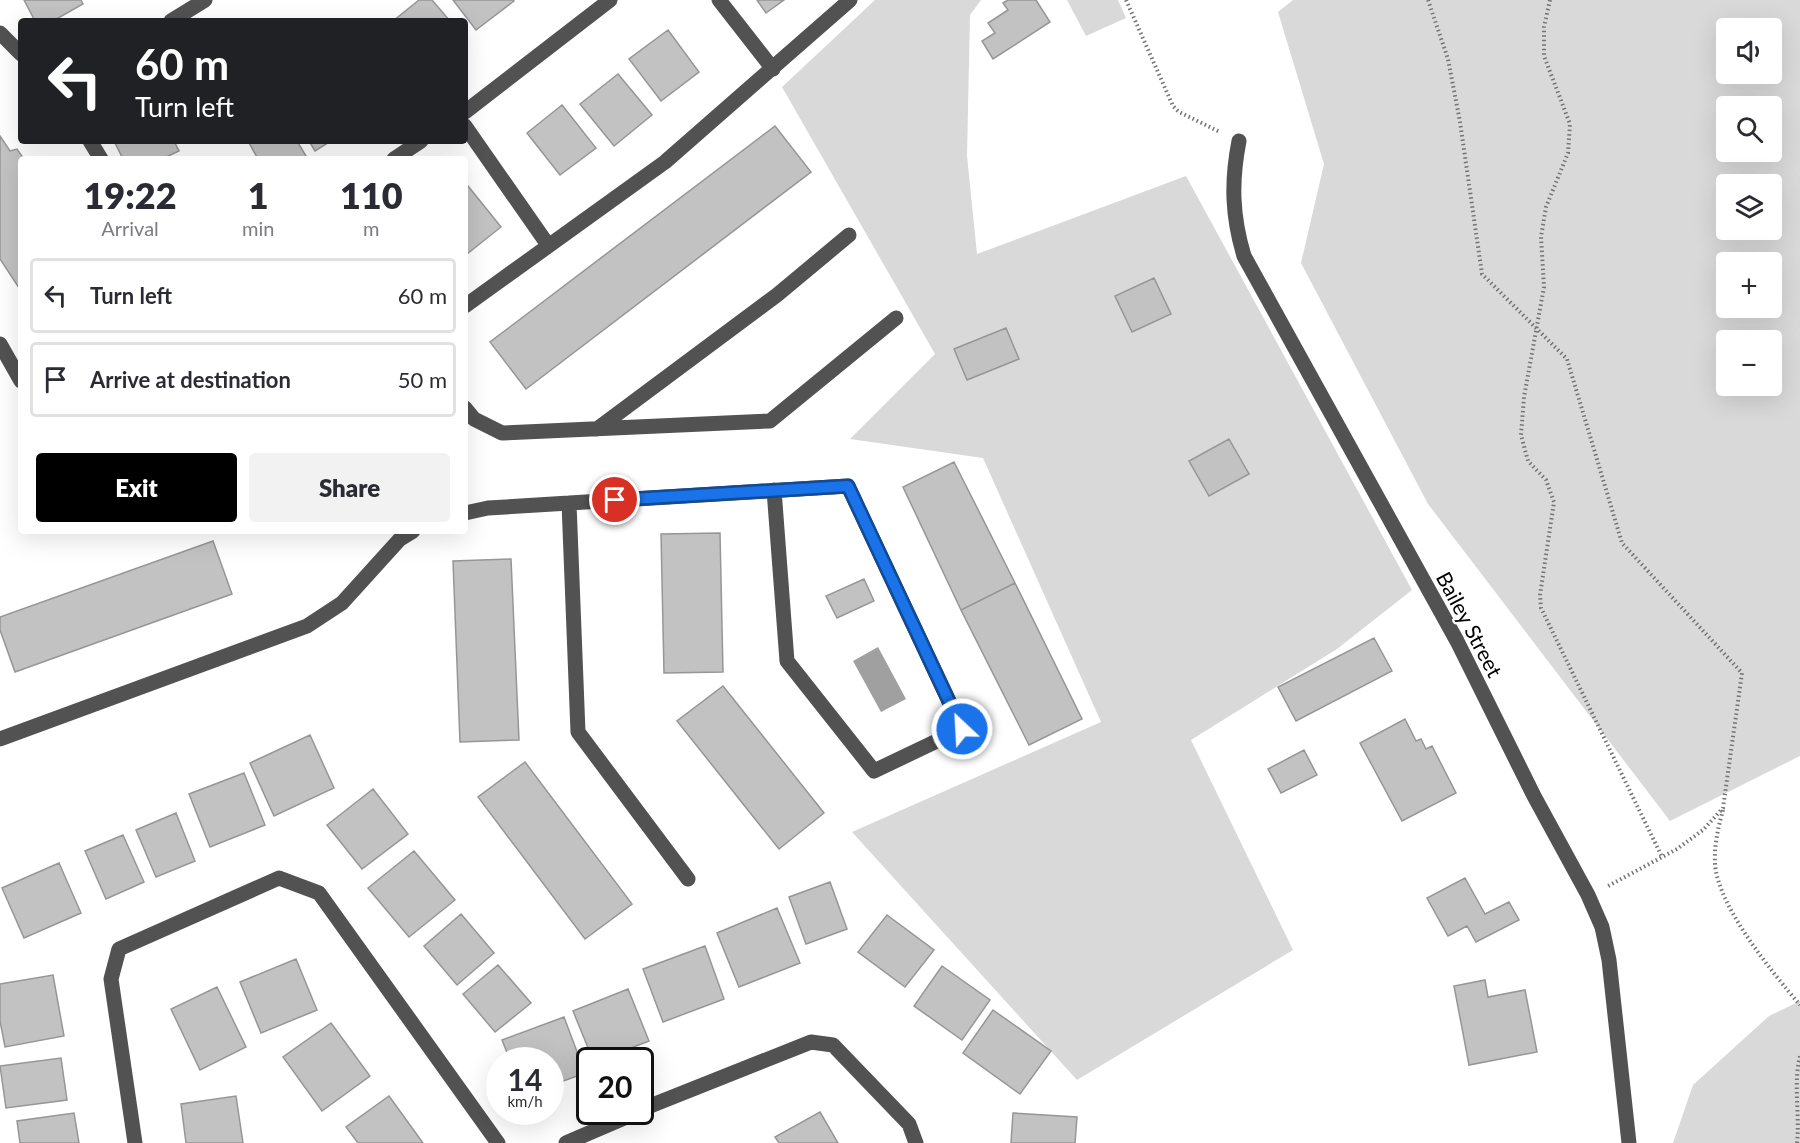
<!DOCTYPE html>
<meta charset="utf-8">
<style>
:root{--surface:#fff;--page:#f2f2f3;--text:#2b2b33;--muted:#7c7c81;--line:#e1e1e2;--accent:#000}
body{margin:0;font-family:Lato,sans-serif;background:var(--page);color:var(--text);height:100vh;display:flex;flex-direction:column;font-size:22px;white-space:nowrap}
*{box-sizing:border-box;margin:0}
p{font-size:20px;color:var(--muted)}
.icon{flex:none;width:33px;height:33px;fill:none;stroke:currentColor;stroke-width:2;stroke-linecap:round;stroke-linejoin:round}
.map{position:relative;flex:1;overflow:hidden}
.drawer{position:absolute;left:18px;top:156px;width:450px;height:378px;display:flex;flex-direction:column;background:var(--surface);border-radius:6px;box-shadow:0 6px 24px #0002}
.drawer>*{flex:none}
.top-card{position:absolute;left:18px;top:18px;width:450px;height:126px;border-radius:6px;box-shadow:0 6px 24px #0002;background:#202124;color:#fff;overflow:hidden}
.fabs{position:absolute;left:1716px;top:18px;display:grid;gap:12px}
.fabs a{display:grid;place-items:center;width:66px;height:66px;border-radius:6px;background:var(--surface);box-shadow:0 6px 24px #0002;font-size:30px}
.speed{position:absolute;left:486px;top:1047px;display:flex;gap:12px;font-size:30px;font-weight:700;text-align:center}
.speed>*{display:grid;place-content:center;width:78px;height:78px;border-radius:50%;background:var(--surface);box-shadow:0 6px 24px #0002;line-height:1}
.speed small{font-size:15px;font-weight:400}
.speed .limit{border:3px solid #111;border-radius:9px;background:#fff;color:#111}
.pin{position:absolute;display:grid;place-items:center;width:51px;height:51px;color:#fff;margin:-26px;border:3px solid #fff;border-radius:50%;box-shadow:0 2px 6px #0007}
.me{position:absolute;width:66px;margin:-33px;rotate:335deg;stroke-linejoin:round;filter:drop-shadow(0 0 4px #0008)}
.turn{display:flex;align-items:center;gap:21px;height:126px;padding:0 18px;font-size:27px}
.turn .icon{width:78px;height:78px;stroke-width:2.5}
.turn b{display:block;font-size:42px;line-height:51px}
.eta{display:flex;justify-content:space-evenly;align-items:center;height:102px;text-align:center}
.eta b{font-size:36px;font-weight:800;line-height:42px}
.primary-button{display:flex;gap:12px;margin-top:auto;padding:12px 18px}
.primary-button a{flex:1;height:69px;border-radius:6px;background:var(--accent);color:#fff;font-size:24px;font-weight:800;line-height:69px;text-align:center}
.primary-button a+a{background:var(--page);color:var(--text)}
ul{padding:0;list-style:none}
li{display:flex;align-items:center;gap:18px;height:75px;margin:0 12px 9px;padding:0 6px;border:3px solid var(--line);border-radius:6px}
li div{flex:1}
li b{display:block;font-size:22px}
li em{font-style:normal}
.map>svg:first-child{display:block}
.green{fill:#d9d9d9;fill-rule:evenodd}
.water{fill:#a0a0a0}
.building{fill:#c2c2c2;stroke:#969696;stroke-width:1.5}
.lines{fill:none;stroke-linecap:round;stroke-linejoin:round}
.path{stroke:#747474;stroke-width:4;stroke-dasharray:1.5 3;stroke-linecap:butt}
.minor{stroke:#525252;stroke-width:15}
.route-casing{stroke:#114b97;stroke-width:15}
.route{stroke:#1a73e8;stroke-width:10}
.labels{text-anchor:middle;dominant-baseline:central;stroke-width:4.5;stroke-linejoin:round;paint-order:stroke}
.street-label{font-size:21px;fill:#000;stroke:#fff}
</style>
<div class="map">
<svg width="1800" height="1143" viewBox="0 0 1800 1143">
<rect width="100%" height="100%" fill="#fff"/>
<path class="green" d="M875 0H981L970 15 967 156 977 254 1186 176 1412 590 1337 649 1191 740 1293 950 1077 1080 852 832 1101 722 983 458 850 439 935 354 782 87Z
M1067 0H1118L1126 18 1086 36Z
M1293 0H1800V756L1670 821 1428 504 1301 263 1324 164 1278 12ZM1726 28H1772V74H1726ZM1726 106H1772V152H1726ZM1726 184H1772V230H1726ZM1726 262H1772V308H1726ZM1726 340H1772V386H1726Z
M1800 1001V1143H1673L1693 1085 1769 1016Z"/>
<path class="water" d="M878 647 906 699 881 712 853 661Z"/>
<path class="building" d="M24 0H81L83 4 53 21H35Z
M419 0H432L450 21H393Z
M453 0H513L514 1 476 30Z
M757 0H784L766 13Z
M1008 0H1036L1050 22 993 59 982 41 995 33 988 23 1008 10 1003 3Z
M668 30 699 72 661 101 629 59Z
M618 74 652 115 614 146 580 104Z
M562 105 596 148 560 175 527 133Z
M775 126 811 172 526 389 490 342Z
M0 136 10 151 17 149 24 159H21V291L0 259Z
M114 141H174L179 151 162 159H123Z
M248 141H297L306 156 301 159H258Z
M309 141H331L315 151Z
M468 186 501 227 467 254 465 251V188Z
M1154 278 1171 314 1132 332 1115 296Z
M1006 328 1019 359 967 380 954 349Z
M1229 439 1249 474 1209 496 1189 461Z
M954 462 1015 583 961 610 903 487Z
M720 533 723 672 664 673 661 534Z
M213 541 232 594 15 672 0 630V617Z
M511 559 519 740 460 742 453 561Z
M864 579 874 601 837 618 826 596Z
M1015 583 1082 719 1029 745 961 610Z
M1374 638 1392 671 1296 721 1278 687Z
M723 686 824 813 779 849 677 721Z
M1405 719 1416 741 1421 739 1426 749 1432 746 1456 793 1402 821 1360 743Z
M310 735 334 788 274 816 250 763Z
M1304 750 1317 775 1281 793 1268 769Z
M525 762 632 904 585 939 478 797Z
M244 773 265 825 210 847 189 794Z
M373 789 408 834 362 869 327 825Z
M176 813 195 861 156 877 136 830Z
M123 835 144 882 106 899 85 851Z
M414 851 455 900 409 937 368 888Z
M59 863 81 913 24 938 2 888Z
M1465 878 1485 914 1509 902 1519 920 1476 942 1467 926 1448 936 1427 898Z
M830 882 847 929 806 944 789 897Z
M777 908 800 963 739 987 717 933Z
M461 914 494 953 457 985 424 946Z
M887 915 934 950 905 987 858 952Z
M705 946 724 999 663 1022 643 969Z
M296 959 317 1010 261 1033 240 982Z
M498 965 531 1003 495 1032 463 994Z
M942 966 990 1000 962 1040 914 1006Z
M53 975 64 1036 5 1047 0 1021V984Z
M1485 980 1488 997 1525 990 1537 1052 1469 1065 1454 986Z
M217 987 246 1047 200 1070 171 1009Z
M628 989 649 1041 600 1060H593L573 1011Z
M993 1010 1051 1051 1020 1094 963 1053Z
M564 1017 585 1073 550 1086V1060H510L502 1040Z
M331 1023 370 1076 322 1111 283 1057Z
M61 1058 67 1100 6 1108 0 1066Z
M236 1096 243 1143H186L181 1104Z
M389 1096 423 1143H358L346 1127Z
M820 1112 838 1143H779L775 1137Z
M74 1113 79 1143H20L17 1121Z
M1013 1113 1077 1117 1075 1143H1011Z"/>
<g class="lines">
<path class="path" d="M1126 0 1173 106 1179 112 1220 132
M1428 0 1448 59 1460 122 1482 274 1567 359 1622 543 1742 673 1723 808 1703 830 1677 849 1608 886
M1550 0 1544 27V56L1570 124 1568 153 1546 207 1541 237 1544 287 1524 397 1521 435 1528 461 1546 480 1554 502 1540 595 1541 608 1662 857
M1723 810C1718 828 1714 846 1715 864 1718 907 1773 973 1800 1005
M1797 1143C1800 1113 1793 1085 1800 1056"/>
<path class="minor" d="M719 0 773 69
M171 21 205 0
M0 33 21 54
M465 112 610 0
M465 126 548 245
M90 141 101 159
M1239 141C1231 182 1232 216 1244 256L1457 641 1534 796 1588 895 1602 927 1609 960 1629 1143
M394 159 421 141
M465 306 665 162 850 0
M0 344 21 381
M465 408 474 419 502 433 770 421 896 318
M597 429 777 295 849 235
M569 503 578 732 688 879
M465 513 488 508 848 486 962 729 874 771 787 661 774 490
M0 739 307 626 342 603 400 539 413 531
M640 1110 811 1042 833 1045 909 1124 916 1143
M135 1143 111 979 119 949 279 878 319 893 498 1143
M566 1143 638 1112"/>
</g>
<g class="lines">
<defs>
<path id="route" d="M615 500 848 486 962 729"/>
</defs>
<use href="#route" class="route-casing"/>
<use href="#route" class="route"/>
</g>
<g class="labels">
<g class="street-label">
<text transform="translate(1470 624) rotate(62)">Bailey Street</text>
</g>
</g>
</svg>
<div class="fabs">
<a><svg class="icon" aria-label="sound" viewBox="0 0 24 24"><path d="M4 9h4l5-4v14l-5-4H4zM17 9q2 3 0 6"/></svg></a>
<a><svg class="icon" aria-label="search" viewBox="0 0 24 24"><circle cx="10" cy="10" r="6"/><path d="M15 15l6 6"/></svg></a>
<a><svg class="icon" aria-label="layers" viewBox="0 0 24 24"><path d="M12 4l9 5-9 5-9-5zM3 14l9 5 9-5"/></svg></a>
<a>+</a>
<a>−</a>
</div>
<div class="speed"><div>14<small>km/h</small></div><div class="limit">20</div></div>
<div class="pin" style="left:615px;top:500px;background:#d93025"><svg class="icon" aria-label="arrive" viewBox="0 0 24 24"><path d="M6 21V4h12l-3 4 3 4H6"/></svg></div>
<svg class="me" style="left:962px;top:729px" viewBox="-20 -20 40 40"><circle r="17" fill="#1a73e8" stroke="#fff" stroke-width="3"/><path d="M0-11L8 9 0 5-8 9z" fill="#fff"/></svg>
<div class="top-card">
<div class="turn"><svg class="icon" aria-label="left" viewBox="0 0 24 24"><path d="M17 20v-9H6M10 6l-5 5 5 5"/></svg><div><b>60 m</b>Turn left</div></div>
</div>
<section class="drawer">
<div class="eta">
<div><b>19:22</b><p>Arrival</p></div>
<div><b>1</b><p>min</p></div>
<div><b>110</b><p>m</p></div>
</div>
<ul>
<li><svg class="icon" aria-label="left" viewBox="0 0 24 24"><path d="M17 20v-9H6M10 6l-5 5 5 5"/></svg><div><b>Turn left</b></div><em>60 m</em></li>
<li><svg class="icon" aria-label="arrive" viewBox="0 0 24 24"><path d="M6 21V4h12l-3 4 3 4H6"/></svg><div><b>Arrive at destination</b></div><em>50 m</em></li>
</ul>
<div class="primary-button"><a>Exit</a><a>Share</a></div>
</section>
</div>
